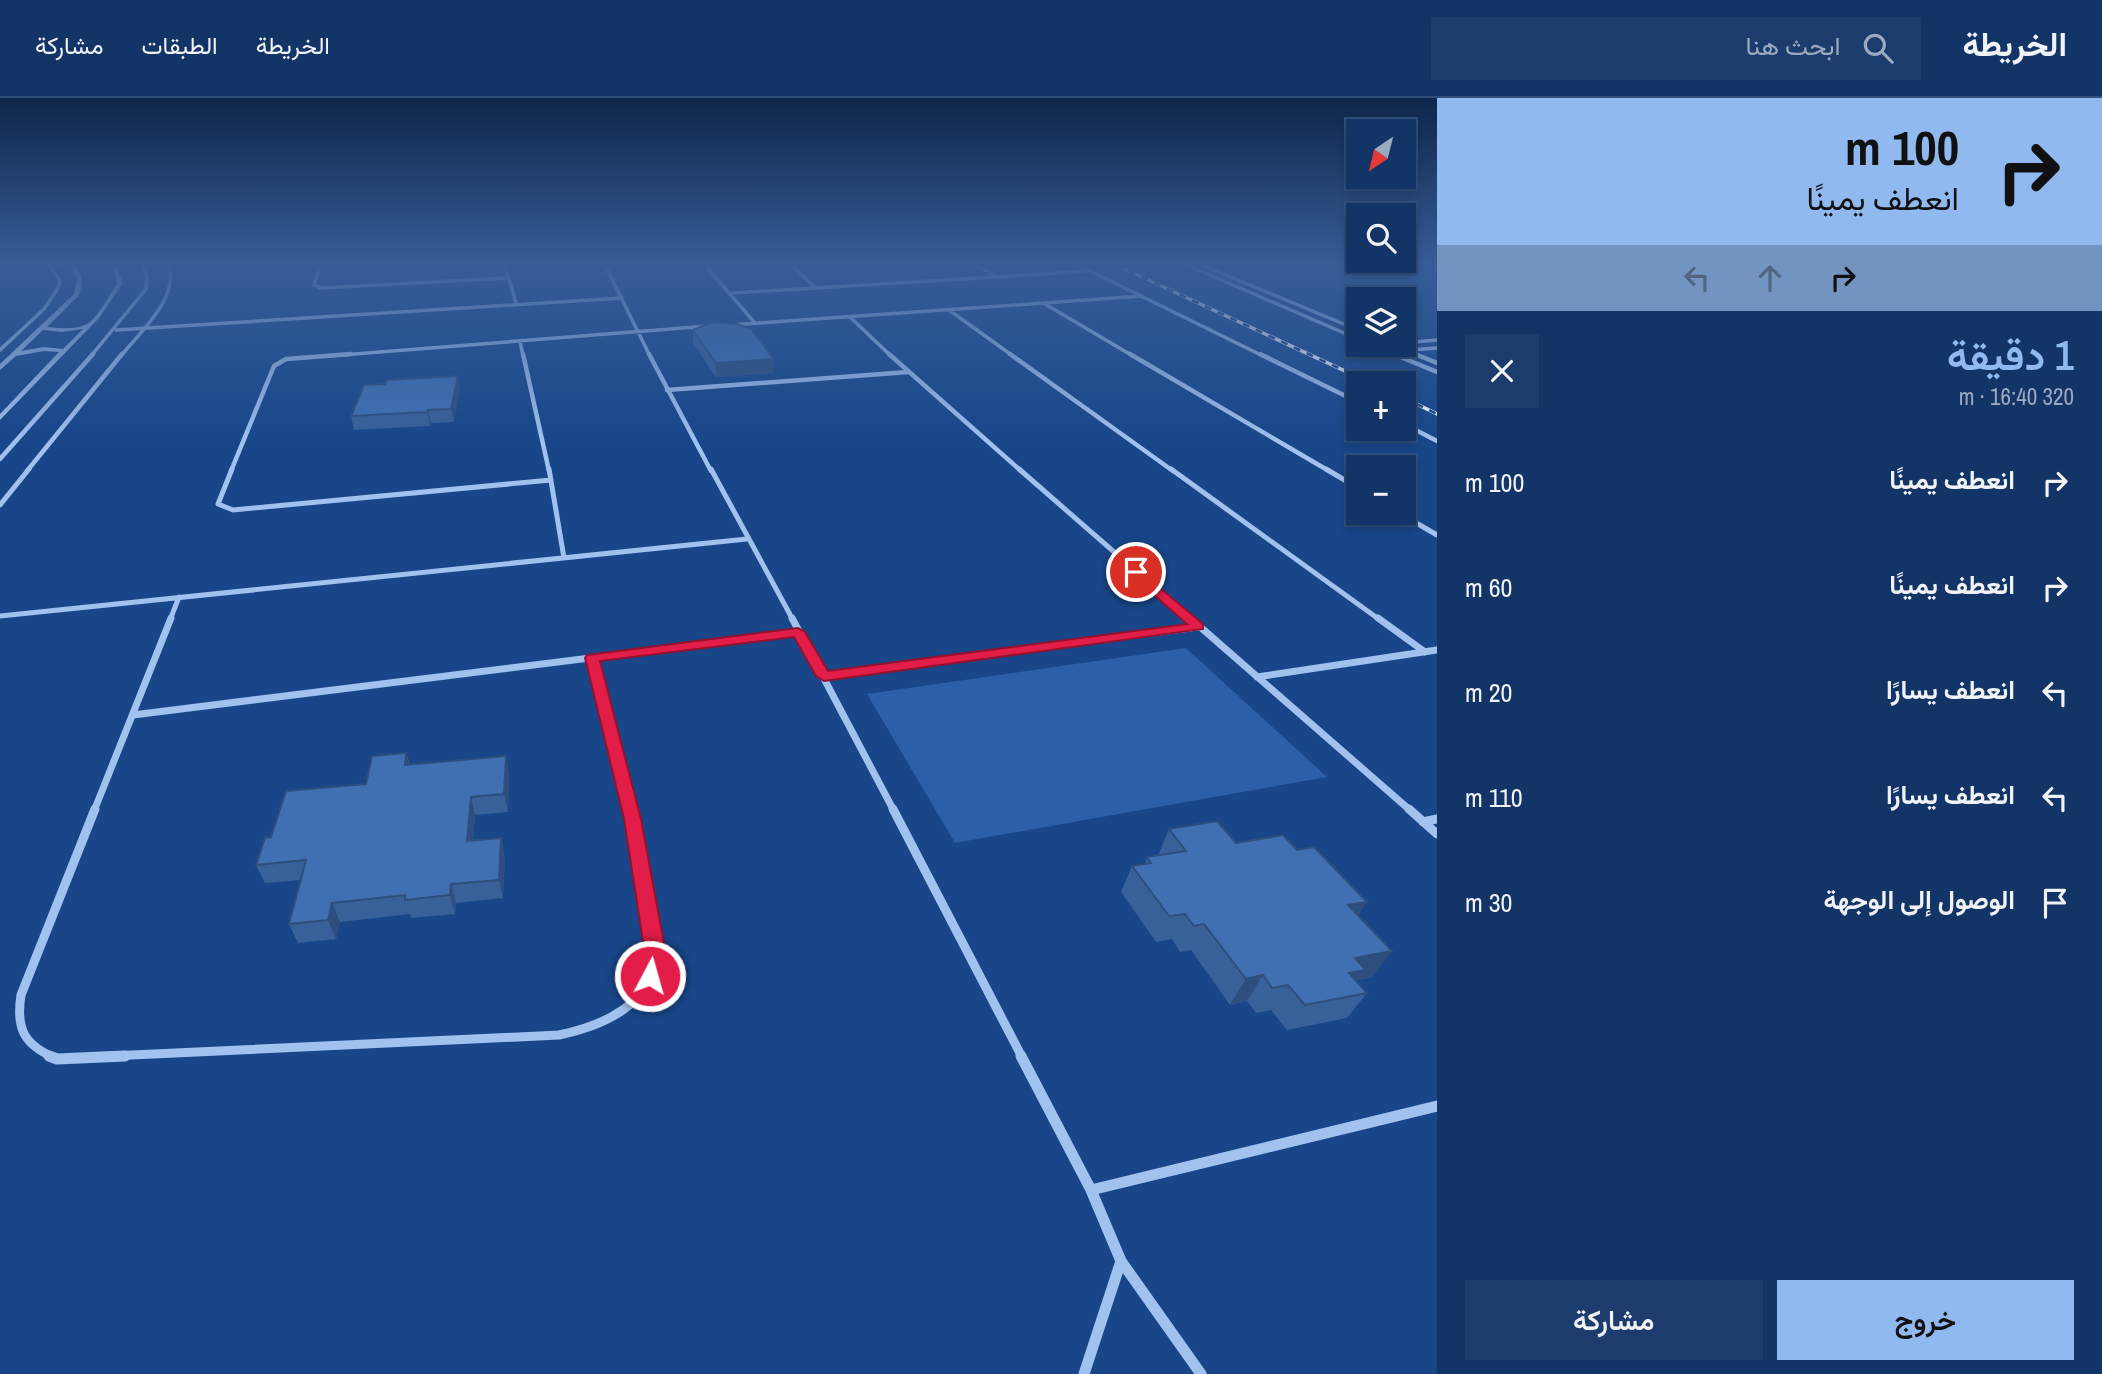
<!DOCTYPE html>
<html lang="ar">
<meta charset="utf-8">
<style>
:root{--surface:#123467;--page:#1b3c6d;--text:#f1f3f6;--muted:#9caac0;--line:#314f7b;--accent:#90b9f0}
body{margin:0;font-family:"Archivo Narrow",Vazirmatn,sans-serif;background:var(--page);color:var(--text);direction:rtl;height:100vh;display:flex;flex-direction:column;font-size:26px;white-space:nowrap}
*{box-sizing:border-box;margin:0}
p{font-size:23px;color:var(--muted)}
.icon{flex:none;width:38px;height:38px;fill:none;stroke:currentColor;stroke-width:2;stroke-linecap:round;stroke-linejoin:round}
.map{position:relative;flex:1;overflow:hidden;direction:ltr}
.drawer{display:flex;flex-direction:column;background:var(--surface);width:665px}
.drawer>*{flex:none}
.top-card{background:#90b9f0;color:#111;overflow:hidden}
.needle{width:46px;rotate:215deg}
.controls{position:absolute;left:1346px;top:21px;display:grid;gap:14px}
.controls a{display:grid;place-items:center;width:70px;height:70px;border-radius:0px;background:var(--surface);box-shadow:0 4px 10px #0003,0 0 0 2px var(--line);font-size:35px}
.pin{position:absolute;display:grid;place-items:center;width:60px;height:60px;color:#fff;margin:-30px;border:4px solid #fff;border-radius:50%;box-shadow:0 2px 7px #0007}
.me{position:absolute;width:77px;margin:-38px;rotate:6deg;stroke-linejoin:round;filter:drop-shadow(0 0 5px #0008)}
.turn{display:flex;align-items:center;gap:24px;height:147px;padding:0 28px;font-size:32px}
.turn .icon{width:91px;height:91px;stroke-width:2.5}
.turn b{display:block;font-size:49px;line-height:60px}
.lanes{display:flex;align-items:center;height:66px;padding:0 28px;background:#0003;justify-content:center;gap:35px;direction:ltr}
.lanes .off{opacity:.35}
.round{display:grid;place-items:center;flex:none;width:74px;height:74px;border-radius:0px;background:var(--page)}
.head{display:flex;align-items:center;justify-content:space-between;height:119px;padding:0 28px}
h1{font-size:42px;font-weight:600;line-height:52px;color:var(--accent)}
.primary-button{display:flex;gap:14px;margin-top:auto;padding:14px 28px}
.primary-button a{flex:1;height:80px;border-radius:0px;background:var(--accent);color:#111;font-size:28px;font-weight:600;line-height:80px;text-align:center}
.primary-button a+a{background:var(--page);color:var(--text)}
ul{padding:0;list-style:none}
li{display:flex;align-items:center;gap:21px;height:105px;padding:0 28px}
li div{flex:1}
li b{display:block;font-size:26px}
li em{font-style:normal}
header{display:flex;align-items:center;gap:42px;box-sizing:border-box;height:98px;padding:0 35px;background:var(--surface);border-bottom:2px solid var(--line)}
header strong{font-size:33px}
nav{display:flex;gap:38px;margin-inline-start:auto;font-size:24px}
.search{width:490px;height:63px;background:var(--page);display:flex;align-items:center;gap:18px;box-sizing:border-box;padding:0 24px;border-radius:0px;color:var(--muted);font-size:26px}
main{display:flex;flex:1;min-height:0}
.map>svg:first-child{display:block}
.green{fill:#2b5fa7}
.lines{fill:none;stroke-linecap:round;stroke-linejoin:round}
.minor-far5{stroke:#a1c1ee;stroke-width:3.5}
.minor-far4{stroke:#a1c1ee;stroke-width:4.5}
.minor-far3{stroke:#a1c1ee;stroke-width:5}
.minor-far2{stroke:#a1c1ee;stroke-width:7}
.minor-far1{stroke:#a1c1ee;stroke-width:9}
.minor{stroke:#a1c1ee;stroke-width:11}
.tertiary{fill:#a1c1ee;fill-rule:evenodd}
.rail-casing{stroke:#fff;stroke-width:3.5}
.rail{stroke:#184689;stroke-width:2.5;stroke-dasharray:7;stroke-linecap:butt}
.wall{fill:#386099}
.shaded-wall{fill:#2e4e7d}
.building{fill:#4170b2;stroke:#2e4e7d;stroke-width:2}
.route{fill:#e11d48;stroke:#92132f;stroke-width:2}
</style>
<header>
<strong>الخريطة</strong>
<div class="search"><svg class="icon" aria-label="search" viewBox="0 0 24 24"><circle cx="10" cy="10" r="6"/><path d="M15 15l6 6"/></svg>ابحث هنا</div>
<nav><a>الخريطة</a><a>الطبقات</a><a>مشاركة</a></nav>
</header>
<main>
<section class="drawer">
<div class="top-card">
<div class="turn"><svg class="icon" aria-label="right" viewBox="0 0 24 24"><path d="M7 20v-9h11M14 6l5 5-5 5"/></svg><div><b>100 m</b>انعطف يمينًا</div></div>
<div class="lanes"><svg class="icon off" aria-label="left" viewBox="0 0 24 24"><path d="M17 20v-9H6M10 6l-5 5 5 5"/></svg><svg class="icon off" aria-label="ahead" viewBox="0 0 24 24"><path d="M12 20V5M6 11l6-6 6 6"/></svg><svg class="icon" aria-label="right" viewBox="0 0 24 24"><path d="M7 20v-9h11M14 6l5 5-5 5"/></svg></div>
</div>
<div class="head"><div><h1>1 دقيقة</h1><p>320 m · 16:40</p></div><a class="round"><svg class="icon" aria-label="close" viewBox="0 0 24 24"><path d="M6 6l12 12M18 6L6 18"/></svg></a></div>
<ul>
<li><svg class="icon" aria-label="right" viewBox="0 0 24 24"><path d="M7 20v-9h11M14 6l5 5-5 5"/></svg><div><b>انعطف يمينًا</b></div><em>100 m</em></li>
<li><svg class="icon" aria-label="right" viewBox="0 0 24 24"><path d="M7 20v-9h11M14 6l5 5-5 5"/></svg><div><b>انعطف يمينًا</b></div><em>60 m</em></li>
<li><svg class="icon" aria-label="left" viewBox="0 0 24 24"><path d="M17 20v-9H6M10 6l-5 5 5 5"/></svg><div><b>انعطف يسارًا</b></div><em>20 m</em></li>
<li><svg class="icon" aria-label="left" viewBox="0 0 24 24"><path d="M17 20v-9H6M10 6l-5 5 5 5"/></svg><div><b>انعطف يسارًا</b></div><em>110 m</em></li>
<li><svg class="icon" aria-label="arrive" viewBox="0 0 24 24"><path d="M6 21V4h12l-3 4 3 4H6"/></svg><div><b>الوصول إلى الوجهة</b></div><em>30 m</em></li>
</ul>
<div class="primary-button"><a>خروج</a><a>مشاركة</a></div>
</section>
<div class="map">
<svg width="1437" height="1276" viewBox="0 0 1437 1276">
<rect width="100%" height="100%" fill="#184689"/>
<path class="green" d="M1186 550 1327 679 955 745 867 596Z"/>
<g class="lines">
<path class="minor-far5" d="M320 167 314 187 321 190 507 180
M505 167 516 205
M605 167 650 258
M705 167 755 225
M791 167 816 190
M976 167 996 178
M1078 167 1263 258
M1187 167 1358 241
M1202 167 1358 232
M732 195 1090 173
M1045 206 1133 258
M949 212 1013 258
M850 219 891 258
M731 227 1142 198
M116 232 622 200
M520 243 523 258
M1404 245 1437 242
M1372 247 1398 258
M1393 247 1419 258
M0 252 44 211 57 192 60 183 49 167
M1410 252 1437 250
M91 258 146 191 147 177 142 167
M121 258C139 235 180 199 169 167
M329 258 708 228"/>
<path class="minor-far4" d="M523 256 549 373
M649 256 711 373
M889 256 1021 373
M1010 256 1173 373
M1130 256 1329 373
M1260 256 1358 304
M1393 256 1437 274
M1415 256 1437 265
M667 292 908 274
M1404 326 1437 343
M0 361 93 256
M27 373 122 256
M231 373 274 268 286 261 351 256"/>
<path class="minor-far3" d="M232 371 218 406 233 412 551 382
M549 371 564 460
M711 371 793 522
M1019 371 1192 522
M1171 371 1380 522
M1326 371 1358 390
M0 407 29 371
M1399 415 1437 437
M0 518 747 441
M170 522 179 499"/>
<path class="minor-far2" d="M792 520 894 713
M1190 520 1411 713
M1378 520 1425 554
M592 560 629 713
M824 578 1198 529
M1257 579 1437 552
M133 617 798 534
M94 713 171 520"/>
<path class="minor-far1" d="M893 711 1022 959
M1409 711 1437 736
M1423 724 1437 721
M53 959C23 946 16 929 21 897L95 711
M89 959 559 937C602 928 653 907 655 856 655 836 649 816 645 797 640 768 635 740 628 711"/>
<path class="minor" d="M49 958 57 961 125 958
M1021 958 1091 1092 1121 1163 1201 1276
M1091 1092 1437 1008
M1084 1276 1121 1163"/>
<path class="tertiary" d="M54 167H68L51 170 49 169Z
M70 167H75C83 178 84 186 78 198L47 229C58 230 76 232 87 226 97 221 111 195 117 185L113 167H117L123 185 99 220 0 322V316L59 254 44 253 16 258 0 272V266L74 196 77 181ZM83 231 63 251 44 249 21 253 43 232 62 234Z"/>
<defs>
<path id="rail" d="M1116 167 1371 285
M1404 300 1437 316"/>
</defs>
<use href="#rail" class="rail-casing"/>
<use href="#rail" class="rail"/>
</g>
<path class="wall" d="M693 232 773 275 716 279 693 245Z
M458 278 460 291 454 324 431 325 430 328 354 332 351 318 385 286Z
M406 655 410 666 509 676 508 714 475 717 473 743 505 759 503 800 456 805 455 816 411 820 410 816 340 824 336 841 298 845 289 826 301 782 265 785 256 767Z
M1169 731 1236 745 1297 752 1367 804 1358 817 1373 879 1358 882 1357 884 1367 895 1347 920 1287 932 1271 912 1256 915 1247 903 1230 907 1191 852 1180 854 1172 841 1156 844 1121 794 1132 768 1145 766 1147 759 1158 758Z"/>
<path class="shaded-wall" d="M774 261 773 275 716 279V265Z
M458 278 460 291 454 324 451 311Z
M428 312 431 325 430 328 427 314Z
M406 655 412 674 405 667Z
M506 658 509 676 508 714 504 696Z
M471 699 475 717 471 762 467 743Z
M501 740 505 759 503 800 499 782Z
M451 786 456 805 455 816 450 797Z
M1367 804 1349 829 1348 807Z
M332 805 340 824 336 841 328 822Z
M1392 853 1373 879 1358 882 1347 897 1331 901 1355 860Z
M1263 877 1247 903 1230 907 1246 881Z"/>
<path class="building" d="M712 224 737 226 751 231 774 261 716 265 693 232Z
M458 278 451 311 428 312 427 314 351 318 364 287 385 286 387 282Z
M406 655 405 667 506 658 504 696 471 699 467 743 501 740 499 782 451 786 450 797 405 802V797L332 805 328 822 289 826 306 762 256 767 265 740 271 739 286 693 366 686 372 658Z
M1217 723 1236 745 1283 737 1297 752 1314 749 1367 804 1348 807 1392 853 1355 860 1366 872 1349 875 1367 895 1305 907 1288 887 1272 890 1263 877 1246 881 1204 826 1194 828 1185 816 1169 818 1132 768 1151 765 1147 759 1186 753 1169 731Z"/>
<linearGradient id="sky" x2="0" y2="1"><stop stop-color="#0d264b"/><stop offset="0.48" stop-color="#375d97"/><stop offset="1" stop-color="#375d97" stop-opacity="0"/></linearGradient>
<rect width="1437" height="346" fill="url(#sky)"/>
<path class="route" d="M1136 470 1203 526V531L824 583 816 578 794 539 600 563 641 721 666 856 658 885 650 887 643 885 640 878 645 856 624 721 585 560 587 557 798 530 805 534 828 573 1187 526 1131 477 1129 474Z"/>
</svg>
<div class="controls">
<a><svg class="needle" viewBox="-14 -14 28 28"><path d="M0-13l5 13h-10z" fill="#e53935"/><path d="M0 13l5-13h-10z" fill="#9caac0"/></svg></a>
<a><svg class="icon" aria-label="search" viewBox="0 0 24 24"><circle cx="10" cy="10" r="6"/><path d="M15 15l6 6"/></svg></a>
<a><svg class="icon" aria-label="layers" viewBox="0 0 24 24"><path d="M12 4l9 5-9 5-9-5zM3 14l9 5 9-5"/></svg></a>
<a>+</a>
<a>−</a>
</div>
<div class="pin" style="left:1136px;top:474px;background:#d93025"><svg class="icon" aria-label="arrive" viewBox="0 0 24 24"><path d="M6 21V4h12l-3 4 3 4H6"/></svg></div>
<svg class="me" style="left:650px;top:878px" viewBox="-20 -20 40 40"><circle r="17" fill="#e11d48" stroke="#fff" stroke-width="3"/><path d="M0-11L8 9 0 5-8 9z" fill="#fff"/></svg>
</div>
</main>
